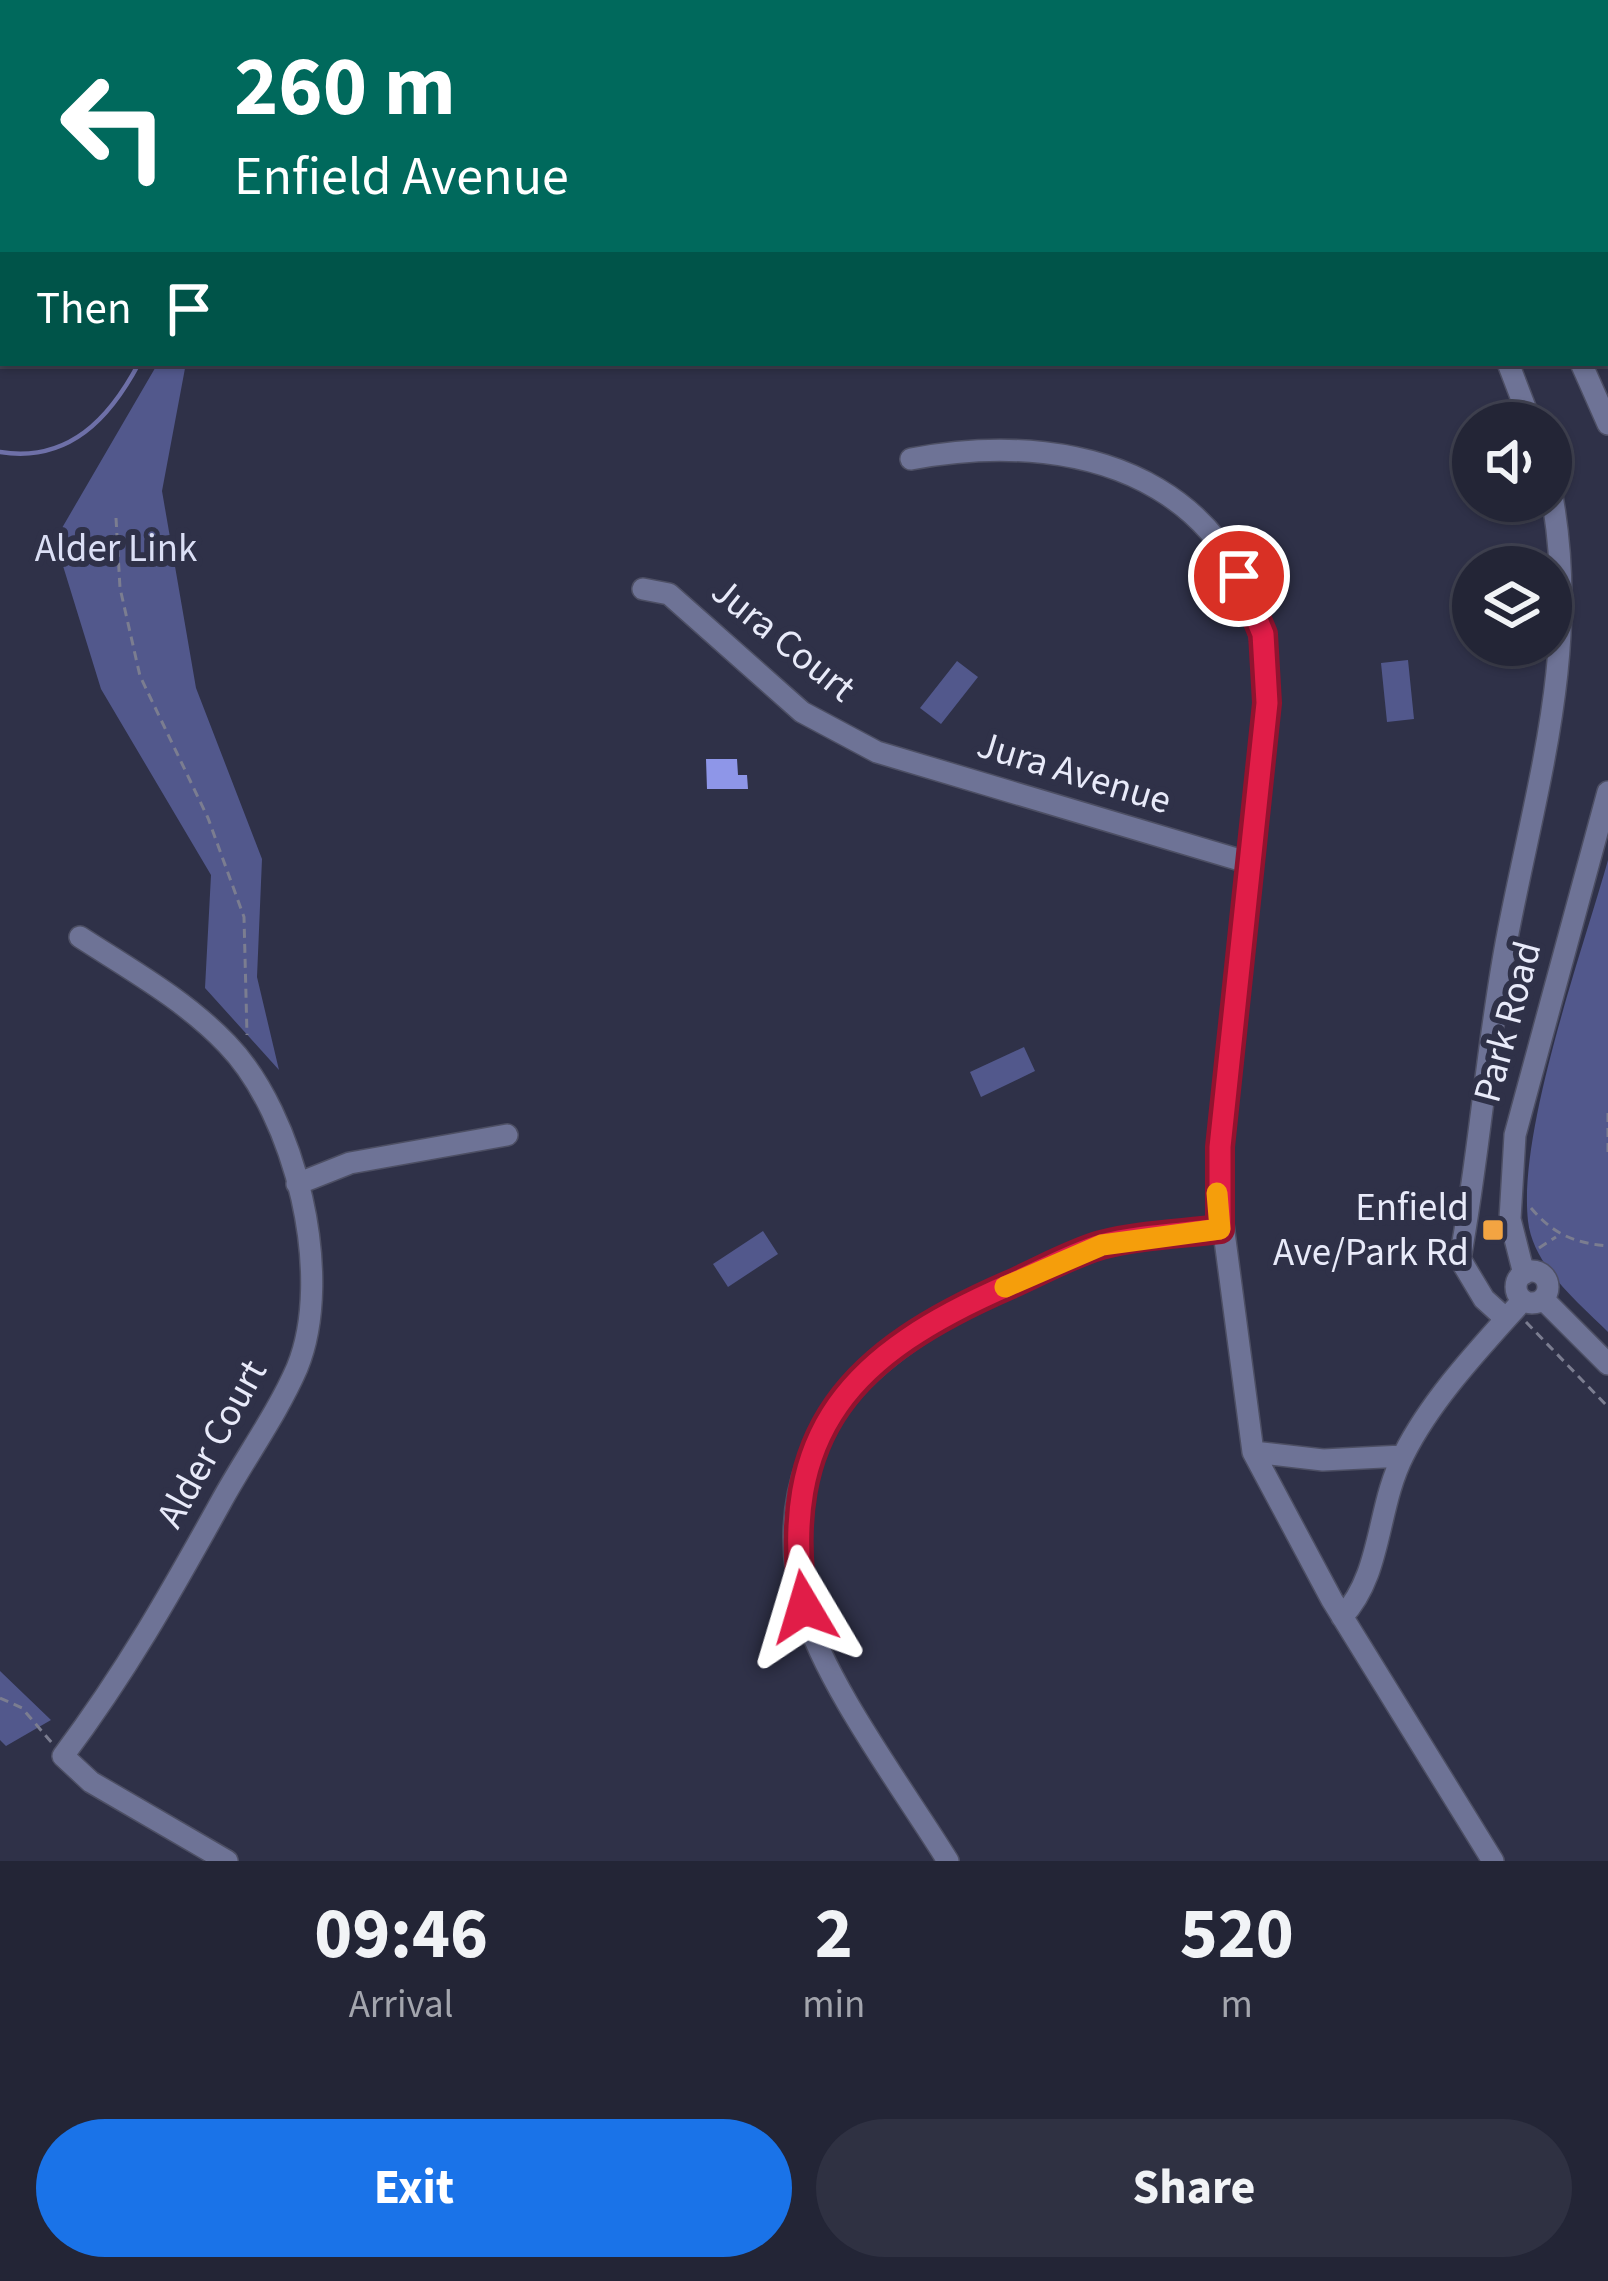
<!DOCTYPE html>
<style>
:root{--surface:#232536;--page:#2f3142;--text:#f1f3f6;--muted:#a3a5ad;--line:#404251;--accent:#1a73e8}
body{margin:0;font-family:"Source Sans 3",sans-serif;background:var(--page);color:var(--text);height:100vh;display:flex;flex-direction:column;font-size:45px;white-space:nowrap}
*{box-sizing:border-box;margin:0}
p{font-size:39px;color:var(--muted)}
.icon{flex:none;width:66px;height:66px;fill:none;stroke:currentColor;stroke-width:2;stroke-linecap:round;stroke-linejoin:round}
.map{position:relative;height:1861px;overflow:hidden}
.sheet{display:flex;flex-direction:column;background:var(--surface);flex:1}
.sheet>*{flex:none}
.banner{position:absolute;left:0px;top:0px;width:1608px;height:366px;box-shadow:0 3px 9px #0004,0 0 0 3px var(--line);background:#00695c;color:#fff;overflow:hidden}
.controls{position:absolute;left:1452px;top:402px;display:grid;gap:24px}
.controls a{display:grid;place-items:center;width:120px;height:120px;border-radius:50%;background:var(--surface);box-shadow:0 3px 9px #0004,0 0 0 3px var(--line);font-size:60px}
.pin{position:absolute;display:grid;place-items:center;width:102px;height:102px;color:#fff;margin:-51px;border:6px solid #fff;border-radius:50%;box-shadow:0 3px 12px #0007}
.me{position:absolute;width:132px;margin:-66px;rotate:353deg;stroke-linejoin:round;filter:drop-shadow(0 0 9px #0008)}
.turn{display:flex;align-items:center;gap:42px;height:252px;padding:0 36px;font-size:54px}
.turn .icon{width:156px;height:156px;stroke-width:2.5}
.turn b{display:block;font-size:84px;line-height:102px}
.then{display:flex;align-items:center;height:114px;padding:0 36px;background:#0003;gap:24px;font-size:45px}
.eta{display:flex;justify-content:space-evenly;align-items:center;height:204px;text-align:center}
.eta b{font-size:72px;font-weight:700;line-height:84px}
.cta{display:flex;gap:24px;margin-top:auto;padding:24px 36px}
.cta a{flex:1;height:138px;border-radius:72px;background:var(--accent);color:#fff;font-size:48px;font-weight:700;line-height:138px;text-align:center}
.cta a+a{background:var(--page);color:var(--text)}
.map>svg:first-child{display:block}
.green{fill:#52588c}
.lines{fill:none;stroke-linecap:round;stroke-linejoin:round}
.stream{stroke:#6e70a8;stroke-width:4.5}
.building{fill:#8e96e8}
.minor-casing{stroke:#4d4f64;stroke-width:24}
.path{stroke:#7b7d90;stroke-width:3;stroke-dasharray:9 6;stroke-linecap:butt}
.minor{stroke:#6e7396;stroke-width:21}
.route-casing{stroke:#92132f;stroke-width:30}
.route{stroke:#e11d48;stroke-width:21}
.slow{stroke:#f59e0b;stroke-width:21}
.poi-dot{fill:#f3a442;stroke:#2f3148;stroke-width:4.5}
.labels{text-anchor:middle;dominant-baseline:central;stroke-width:12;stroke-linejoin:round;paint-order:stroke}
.park-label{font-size:39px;fill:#dbdff5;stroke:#2f3148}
.street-label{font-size:39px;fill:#e8eaf9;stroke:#2f3148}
.poi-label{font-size:39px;fill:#e8eaf9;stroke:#2f3148;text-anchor:end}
</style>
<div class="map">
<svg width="1608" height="1861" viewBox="0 0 1608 1861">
<rect width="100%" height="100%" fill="#2f3148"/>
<path class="green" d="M158 363H186L162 491 196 688 262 859 257 977 279 1070 205 988 211 875 101 689 55 540Z
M1408 660 1414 719 1387 722 1381 663Z
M957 661 978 677 941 724 920 708Z
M1608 860V1332C1578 1302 1533 1266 1528 1221 1518 1130 1582 953 1608 860Z
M1024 1047 1035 1071 981 1097 970 1072Z
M763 1231 778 1254 728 1287 713 1264Z
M0 1671 51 1720 6 1746 0 1740Z"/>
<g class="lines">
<path class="stream" d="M158 0 159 3
M0 452C69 463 110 418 139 363"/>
</g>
<path class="building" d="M706 759H737L738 775H747L748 789H707Z"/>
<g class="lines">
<defs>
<path id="minor" d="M1371 0 1373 3
M1508 363 1531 423
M1581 363 1608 424
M911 459C1095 424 1266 492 1267 703L1217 1179 1253 1452 1332 1600 1493 1861
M643 589 669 594 802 712 877 752 1250 863
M80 937C131 970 185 1000 227 1044 295 1114 335 1276 297 1368 277 1414 245 1458 221 1502 170 1594 126 1672 63 1756L91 1782 227 1861
M297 1184 350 1163 507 1135
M1516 1287a16 16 0 1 1 32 0a16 16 0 1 1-32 0Z
M1524 1274 1510 1219 1515 1135 1608 792
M1543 1299 1608 1364
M1506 1319 1484 1299 1460 1259C1480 1151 1487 1041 1508 933 1537 783 1581 646 1551 491
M1253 1452 1323 1460 1403 1456
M1342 1617C1383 1573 1376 1508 1404 1454 1432 1398 1482 1346 1523 1300
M948 1861C906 1793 824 1682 804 1609 758 1436 879 1342 1019 1281 1046 1269 1074 1253 1103 1245 1140 1235 1181 1234 1220 1229"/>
</defs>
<use href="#minor" class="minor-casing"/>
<path class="path" d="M425 0 432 3
M1605 201 1608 200
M116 518 120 588 140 676 208 818 244 917 247 1035
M1608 1113V1157
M1531 1208C1553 1234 1574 1243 1608 1246
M1539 1248 1556 1237
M1526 1322 1608 1407
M0 1698 22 1708 52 1743"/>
<use href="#minor" class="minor"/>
</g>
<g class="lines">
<defs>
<path id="route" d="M804 1607C777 1430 853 1353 1009 1285 1039 1272 1070 1254 1101 1245 1139 1235 1181 1234 1220 1229V1147L1267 703 1263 634 1239 576"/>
</defs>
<use href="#route" class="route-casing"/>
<use href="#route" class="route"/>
<path class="slow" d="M1005 1287 1102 1245 1220 1229 1217 1193"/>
</g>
<rect class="poi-dot" x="1481" y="1218" width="24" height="24" rx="6"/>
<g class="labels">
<g class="park-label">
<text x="116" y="549">Alder Link</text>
</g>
<g class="street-label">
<text transform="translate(783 640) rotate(39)">Jura Court</text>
<text transform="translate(1074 773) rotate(17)">Jura Avenue</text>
<text transform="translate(1508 1022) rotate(-75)">Park Road</text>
<text transform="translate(212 1444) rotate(-61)">Alder Court</text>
</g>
<g class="poi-label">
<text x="1469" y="1208">Enfield<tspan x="1469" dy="45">Ave/Park Rd</tspan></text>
</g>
</g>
</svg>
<div class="controls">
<a><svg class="icon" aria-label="sound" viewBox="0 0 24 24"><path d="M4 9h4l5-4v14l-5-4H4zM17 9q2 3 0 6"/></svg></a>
<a><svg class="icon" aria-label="layers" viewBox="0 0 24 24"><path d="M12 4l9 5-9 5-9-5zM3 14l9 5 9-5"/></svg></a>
</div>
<div class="pin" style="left:1239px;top:576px;background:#d93025"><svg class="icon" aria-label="arrive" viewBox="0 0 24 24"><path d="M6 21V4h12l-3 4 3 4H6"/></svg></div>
<svg class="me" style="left:804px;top:1607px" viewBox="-20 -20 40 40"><path d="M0-17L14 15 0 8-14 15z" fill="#e11d48" stroke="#fff" stroke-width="4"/></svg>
<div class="banner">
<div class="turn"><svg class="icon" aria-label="left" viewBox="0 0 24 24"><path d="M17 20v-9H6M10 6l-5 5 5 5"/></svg><div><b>260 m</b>Enfield Avenue</div></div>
<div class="then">Then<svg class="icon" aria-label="arrive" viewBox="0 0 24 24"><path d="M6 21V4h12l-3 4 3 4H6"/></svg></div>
</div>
</div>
<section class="sheet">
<div class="eta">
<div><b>09:46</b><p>Arrival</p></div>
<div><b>2</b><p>min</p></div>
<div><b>520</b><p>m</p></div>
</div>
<div class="cta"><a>Exit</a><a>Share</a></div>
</section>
